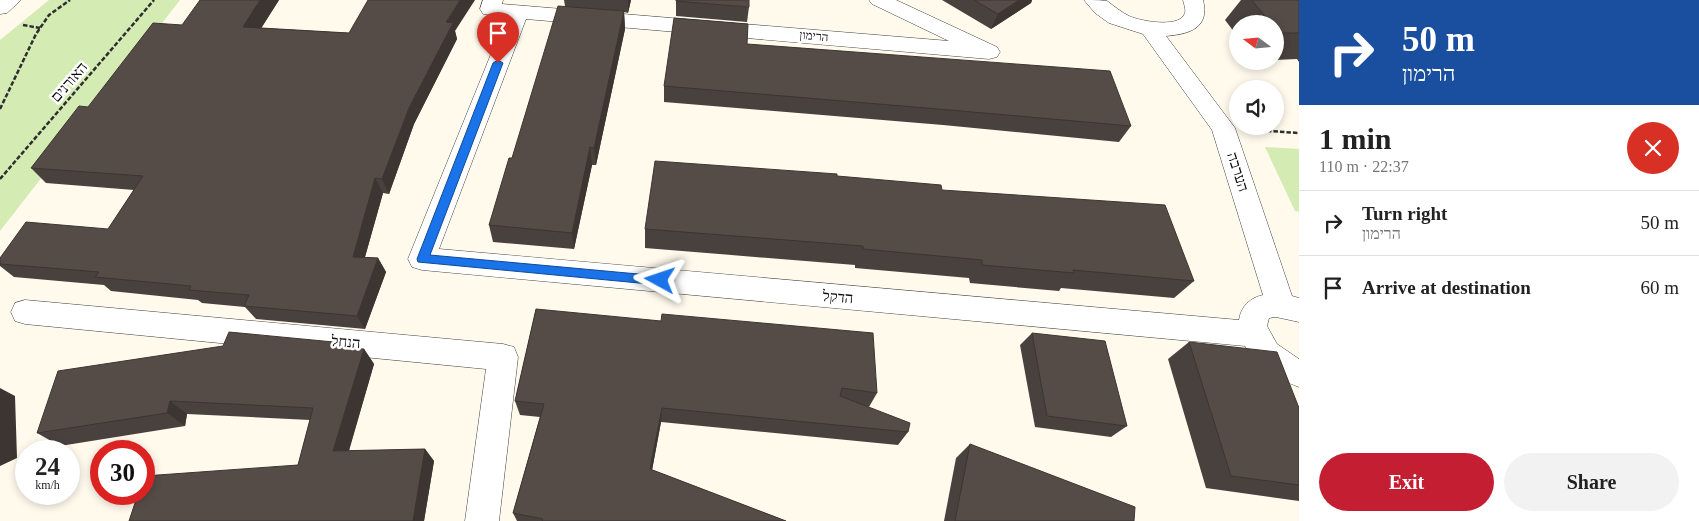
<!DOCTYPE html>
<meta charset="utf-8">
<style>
:root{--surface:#fff;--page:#f2f2f2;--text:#222;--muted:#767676;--line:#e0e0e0;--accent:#c31e31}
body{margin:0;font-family:"Times New Roman",Heebo,serif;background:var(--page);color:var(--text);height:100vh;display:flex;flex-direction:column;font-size:19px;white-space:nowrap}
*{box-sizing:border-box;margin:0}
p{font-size:16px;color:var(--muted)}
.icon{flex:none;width:28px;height:28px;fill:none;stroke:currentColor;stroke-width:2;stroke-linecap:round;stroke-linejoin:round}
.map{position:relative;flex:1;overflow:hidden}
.sheet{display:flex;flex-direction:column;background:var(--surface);width:400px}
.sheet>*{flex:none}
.guide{background:#1a4fa0;color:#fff;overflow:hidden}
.needle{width:32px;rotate:286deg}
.fabs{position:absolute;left:1229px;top:15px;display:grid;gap:10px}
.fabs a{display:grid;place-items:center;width:55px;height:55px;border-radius:50%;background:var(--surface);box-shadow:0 2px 8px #0003;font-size:25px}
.speed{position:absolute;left:15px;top:440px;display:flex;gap:10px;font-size:25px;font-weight:700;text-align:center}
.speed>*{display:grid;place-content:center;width:65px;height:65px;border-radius:50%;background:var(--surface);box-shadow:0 2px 8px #0003;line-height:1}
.speed small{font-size:12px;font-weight:400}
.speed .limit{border:8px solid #d22;background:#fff;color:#111}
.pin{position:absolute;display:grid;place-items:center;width:42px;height:42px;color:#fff;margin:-51px -21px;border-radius:50% 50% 50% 0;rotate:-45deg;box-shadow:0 0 5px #0007}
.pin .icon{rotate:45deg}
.me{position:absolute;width:55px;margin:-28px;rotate:275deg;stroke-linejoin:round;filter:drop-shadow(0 0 4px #0008)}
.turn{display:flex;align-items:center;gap:18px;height:105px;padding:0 20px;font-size:22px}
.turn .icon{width:65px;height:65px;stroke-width:2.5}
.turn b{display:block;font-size:35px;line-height:42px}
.round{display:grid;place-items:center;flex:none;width:52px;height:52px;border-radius:26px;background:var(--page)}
.headline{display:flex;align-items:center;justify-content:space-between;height:85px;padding:0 20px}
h1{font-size:30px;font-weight:800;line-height:38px}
.button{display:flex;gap:10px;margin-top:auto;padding:10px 20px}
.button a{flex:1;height:58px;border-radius:30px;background:var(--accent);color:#fff;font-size:20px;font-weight:800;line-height:58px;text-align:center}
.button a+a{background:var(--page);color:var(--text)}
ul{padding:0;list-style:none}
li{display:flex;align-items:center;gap:15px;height:65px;padding:0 20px;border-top:1px solid var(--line)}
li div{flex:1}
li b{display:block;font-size:19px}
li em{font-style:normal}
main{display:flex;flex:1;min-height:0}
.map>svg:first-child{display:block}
.green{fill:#d4ebb3}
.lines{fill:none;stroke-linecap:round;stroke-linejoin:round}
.street-casing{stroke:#3f3f3f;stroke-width:1}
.path{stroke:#2e2e2e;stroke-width:2.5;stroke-dasharray:4.5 2;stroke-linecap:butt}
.street{fill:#fff;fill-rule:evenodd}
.wall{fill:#49413e}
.shaded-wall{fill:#3c3532}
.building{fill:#554c48;stroke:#3c3532}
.route{fill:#1a73e8;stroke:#114b97}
.labels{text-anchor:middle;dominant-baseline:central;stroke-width:5;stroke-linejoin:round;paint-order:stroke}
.far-street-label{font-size:12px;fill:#0c0c0c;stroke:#fff}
.street-label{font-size:15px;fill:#0c0c0c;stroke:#fff}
</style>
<main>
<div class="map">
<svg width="1299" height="521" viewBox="0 0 1299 521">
<rect width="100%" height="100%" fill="#fffaec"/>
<path class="green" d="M49 0H180L0 231V40Z
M1265 147 1299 149V212L1295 211Z"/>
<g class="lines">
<defs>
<path id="street" d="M0 0H21L7 13 0 14Z
M483 0H503L502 4 949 41 872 4 869 0H896L997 47 1000 52 997 57 989 59 526 19 439 249 1239 320C1241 306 1250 298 1263 295L1212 130 1143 34 1109 23 1095 13 1084 0C1090 0 1101 0 1107 1 1114 6 1121 12 1129 16 1140 21 1177 28 1184 15 1187 11 1184 5 1183 0H1203C1210 28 1190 34 1166 36L1235 128 1292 296 1299 298V322L1276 317 1269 318 1267 326 1277 344 1299 359V387C1276 378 1257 369 1245 346L422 270 412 267 408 259 506 17 483 14 480 9Z
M25 300 503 344 514 347 518 357 499 521H465L486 369 25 324 15 321 11 312 15 303Z"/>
</defs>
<use href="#street" class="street-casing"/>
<path class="path" d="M23 25 40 28
M0 109 36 34 49 15 70 0
M1254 130 1299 133
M0 179 154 0"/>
<use href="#street" class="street"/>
</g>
<path class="wall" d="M279 0 261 28 349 33 455 31 457 39 414 124 389 194 383 193 365 257 378 258 386 272 365 329 256 319 245 307 202 303 198 300 111 291 104 285 14 277 0 266V258L108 229 134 190 46 183 31 168 88 107 182 25Z
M564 0H631L628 13 624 12 625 29 596 165H592L574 249 493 242 489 225 565 6Z
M676 0 749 7 747 22 676 16Z
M942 0H1032L1031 3 991 29Z
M1241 0H1299V62L1297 59 1275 60V24H1238V37L1225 20Z
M747 44 1131 126 1119 142 943 125 664 102V86Z
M942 190 1194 281 1174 298 1061 288 1059 291 970 283 969 278 855 268V265L645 248V229Z
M536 309 877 393 869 407 866 406 908 432 898 445 661 422 652 470 786 521H517L513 513 540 417 520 415 515 401Z
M1032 333 1127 426 1111 437 1035 427 1020 345Z
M1189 342 1299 408V501L1206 488 1168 359Z
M344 343 348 349H364L374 364 349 451 425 449 434 461 424 521H129L298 465 310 420 187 414 185 426 60 446 37 433Z
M970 444 1134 521H944L956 458Z"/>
<path class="shaded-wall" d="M260 0H279L252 43 243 27Z
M460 0H475L455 31 457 39 414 124 389 194 382 179 409 108 446 22Z
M628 0H631L628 13Z
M1019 0H1032L1031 3 991 29 998 14Z
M624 11 625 29 596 165 594 148Z
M590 147 592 165 574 249 572 233Z
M375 178 383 193 361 271 353 257Z
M378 258 386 272 365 329 357 316Z
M344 343 355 358 342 348Z
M364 349 374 364 345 463 333 451Z
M0 388 15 396 17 458 0 466Z
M170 401 187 414 185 426 167 413Z
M662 408 661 422 650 481V469Z
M425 449 434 461 424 521H413Z"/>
<path class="building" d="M200 0H260L243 27 349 33 368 0H460L446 22 453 23 409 108 382 179 375 178 353 257 378 258 357 316 244 306 249 295 189 290 191 286 95 277 99 272 0 264V258L26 222 108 229 143 176 31 168 79 106 88 107 153 23 182 25Z
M676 0H749V7L676 1Z
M974 0H1019L998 14Z
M1252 0H1299V33H1278L1275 29V24H1271Z
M558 6 624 11 594 148 590 147 572 233 489 225 509 158H512Z
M674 18 748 24 747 44 1110 71 1131 126 950 110 664 86Z
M655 161 837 174V176L941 185 942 190 1165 205 1194 281 1073 270 1074 273 982 265V260L863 249V246L645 229Z
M536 309 661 321 662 314 873 333 877 393 842 388 840 396 910 423 908 432 662 408 650 469 786 521H542L543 519 513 513 544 404 515 401Z
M229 332 344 343 342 348 364 349 333 451 425 449 413 521H129L138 494H144V476L298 465 313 408 170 401 167 413 37 433 58 371 223 346Z
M1032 333 1105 341 1127 426 1047 416Z
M1189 342 1277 352 1299 408V485L1231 476Z
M970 444 1135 507 1134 521H955Z"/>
<path class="route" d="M498 60 503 63 430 255 660 276 664 277V284L660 285 418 262 417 259 493 63Z"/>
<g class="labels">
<g class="far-street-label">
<text transform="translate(814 36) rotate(5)">הרימון</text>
</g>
<g class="street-label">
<text transform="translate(69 82) rotate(-49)">האורנים</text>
<text transform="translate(1238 172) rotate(72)">הערבה</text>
<text transform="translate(838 297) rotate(5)">הדקל</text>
<text transform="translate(346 342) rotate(5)">הנחל</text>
</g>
</g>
</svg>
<div class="fabs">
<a><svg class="needle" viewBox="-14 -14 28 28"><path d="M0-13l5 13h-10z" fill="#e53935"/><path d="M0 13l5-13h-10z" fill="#767676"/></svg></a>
<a><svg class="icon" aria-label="sound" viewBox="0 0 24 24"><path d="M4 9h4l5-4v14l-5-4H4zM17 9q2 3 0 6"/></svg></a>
</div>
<div class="speed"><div>24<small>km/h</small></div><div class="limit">30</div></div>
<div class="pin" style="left:498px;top:63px;background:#d93025"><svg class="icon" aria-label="arrive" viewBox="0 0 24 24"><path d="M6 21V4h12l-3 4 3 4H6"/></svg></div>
<svg class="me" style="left:660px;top:280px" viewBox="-20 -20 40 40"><path d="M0-17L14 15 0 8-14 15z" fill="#1a73e8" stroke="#fff" stroke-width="4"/></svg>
</div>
<section class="sheet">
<div class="guide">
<div class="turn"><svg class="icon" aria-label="right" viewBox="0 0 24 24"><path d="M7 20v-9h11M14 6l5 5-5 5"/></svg><div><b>50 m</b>הרימון</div></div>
</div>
<div class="headline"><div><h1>1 min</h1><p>110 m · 22:37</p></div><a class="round" style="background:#d93025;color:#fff"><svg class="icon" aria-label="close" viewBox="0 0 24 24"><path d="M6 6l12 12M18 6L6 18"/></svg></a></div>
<ul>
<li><svg class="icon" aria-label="right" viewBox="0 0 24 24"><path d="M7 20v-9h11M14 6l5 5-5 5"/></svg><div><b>Turn right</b><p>הרימון</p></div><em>50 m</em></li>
<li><svg class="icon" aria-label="arrive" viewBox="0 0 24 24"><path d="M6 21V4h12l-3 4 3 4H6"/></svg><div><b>Arrive at destination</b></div><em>60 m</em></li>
</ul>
<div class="button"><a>Exit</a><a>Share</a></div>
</section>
</main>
